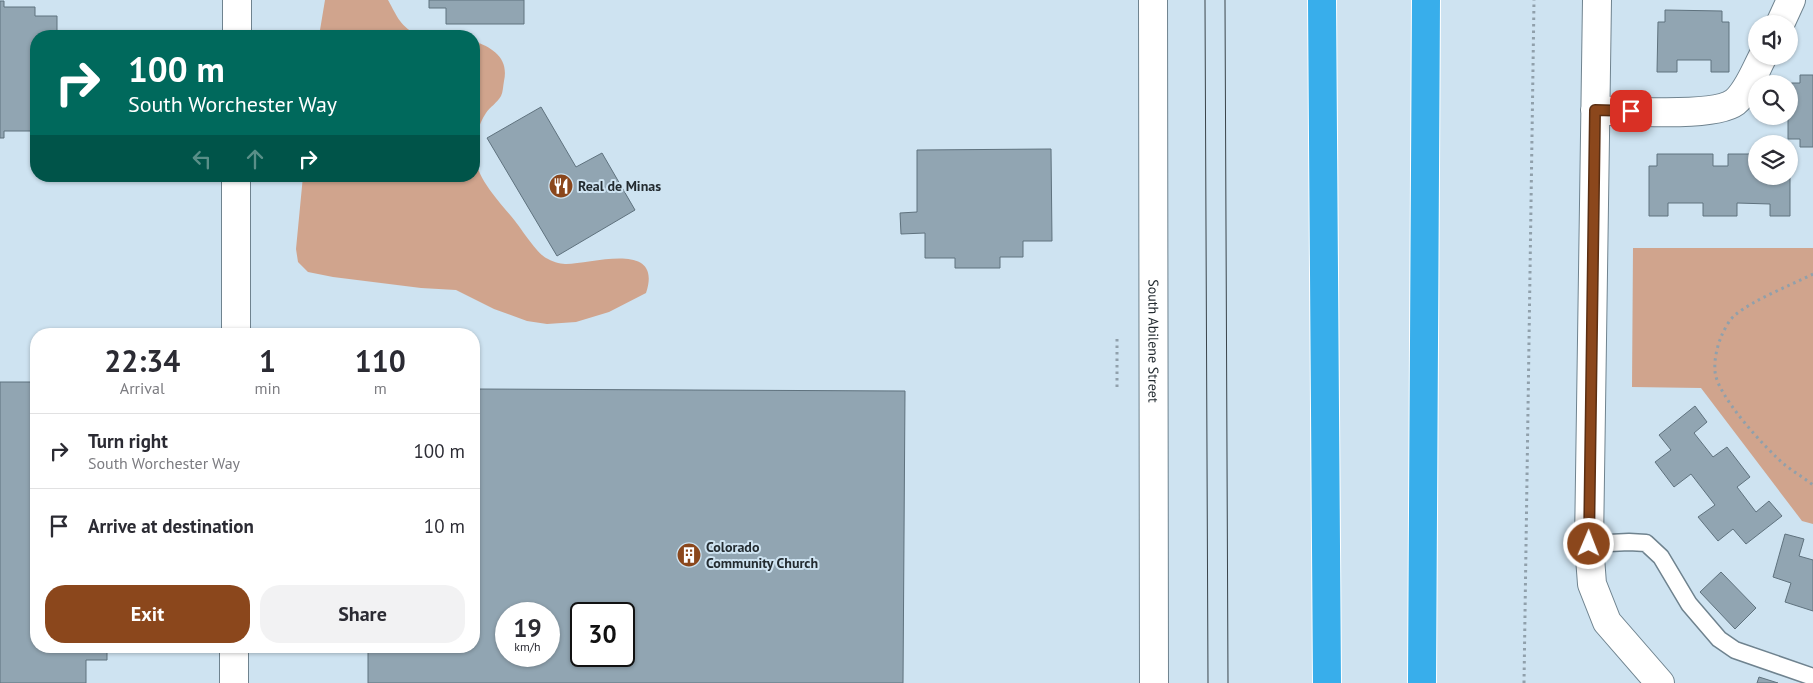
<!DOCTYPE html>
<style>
:root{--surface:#fff;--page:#f2f2f3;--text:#2b2b33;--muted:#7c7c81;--line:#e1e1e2;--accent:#8b471c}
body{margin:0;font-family:"PT Sans",sans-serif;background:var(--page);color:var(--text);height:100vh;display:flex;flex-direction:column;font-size:19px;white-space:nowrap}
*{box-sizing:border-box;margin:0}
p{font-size:16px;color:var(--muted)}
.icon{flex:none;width:28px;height:28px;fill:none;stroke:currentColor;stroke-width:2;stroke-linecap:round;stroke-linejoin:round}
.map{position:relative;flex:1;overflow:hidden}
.side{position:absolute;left:30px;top:328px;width:450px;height:325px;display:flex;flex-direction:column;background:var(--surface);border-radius:20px;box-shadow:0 1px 4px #0004}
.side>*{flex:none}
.banner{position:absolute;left:30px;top:30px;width:450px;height:152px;border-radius:20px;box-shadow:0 1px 4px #0004;background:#00695c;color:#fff;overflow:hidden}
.fabs{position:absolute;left:1748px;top:15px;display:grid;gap:10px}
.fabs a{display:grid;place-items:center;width:50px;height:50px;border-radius:50%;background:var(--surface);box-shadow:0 1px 4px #0004;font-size:25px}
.speed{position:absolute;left:495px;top:602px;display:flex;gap:10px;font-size:25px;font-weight:700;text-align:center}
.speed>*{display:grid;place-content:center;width:65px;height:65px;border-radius:50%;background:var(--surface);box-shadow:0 1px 4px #0004;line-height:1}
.speed small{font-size:12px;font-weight:400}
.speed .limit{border:2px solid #111;border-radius:8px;background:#fff;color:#111}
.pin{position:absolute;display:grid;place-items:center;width:42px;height:42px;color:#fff;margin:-21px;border-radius:10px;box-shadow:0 2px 8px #0006}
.me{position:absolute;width:55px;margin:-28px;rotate:1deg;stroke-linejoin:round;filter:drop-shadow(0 0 4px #0008)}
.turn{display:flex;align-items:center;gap:18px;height:105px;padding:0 15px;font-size:22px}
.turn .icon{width:65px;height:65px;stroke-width:2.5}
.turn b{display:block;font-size:35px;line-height:42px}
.lanes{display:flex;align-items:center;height:48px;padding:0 15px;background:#0003;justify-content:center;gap:25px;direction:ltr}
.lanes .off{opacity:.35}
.eta{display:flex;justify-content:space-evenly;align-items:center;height:85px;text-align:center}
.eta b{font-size:30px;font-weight:800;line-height:35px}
.cta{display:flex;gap:10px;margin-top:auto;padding:10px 15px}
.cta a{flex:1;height:58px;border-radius:20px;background:var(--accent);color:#fff;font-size:20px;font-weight:800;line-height:58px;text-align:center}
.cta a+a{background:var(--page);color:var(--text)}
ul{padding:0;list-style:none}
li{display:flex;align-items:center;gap:15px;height:75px;padding:0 15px;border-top:1px solid var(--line)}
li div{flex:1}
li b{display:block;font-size:19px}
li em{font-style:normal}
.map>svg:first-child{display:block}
.green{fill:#d0a48d}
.building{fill:#91a5b2;stroke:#5f727e;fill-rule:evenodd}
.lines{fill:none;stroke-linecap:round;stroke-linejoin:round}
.service-casing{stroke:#6f838f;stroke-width:19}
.minor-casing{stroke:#6f838f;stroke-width:30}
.tertiary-casing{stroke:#6f838f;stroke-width:30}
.motorway-casing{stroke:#fff;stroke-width:30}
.path{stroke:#90a0ab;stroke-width:3;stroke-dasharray:2.5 4;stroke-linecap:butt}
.service{stroke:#fff;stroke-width:16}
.minor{stroke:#fff;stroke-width:28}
.tertiary{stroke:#fff;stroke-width:28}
.motorway{stroke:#38aeeb;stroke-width:28}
.tram{stroke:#3b454b;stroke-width:1}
.route-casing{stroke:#5a2e12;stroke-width:12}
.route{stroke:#8b471c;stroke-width:9}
.labels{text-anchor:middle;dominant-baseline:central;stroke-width:4;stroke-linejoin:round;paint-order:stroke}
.poi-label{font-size:14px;font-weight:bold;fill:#232b30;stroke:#cee3f1;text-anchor:start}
.street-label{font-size:14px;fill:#232b30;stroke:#cee3f1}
</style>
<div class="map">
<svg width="1813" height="683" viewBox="0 0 1813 683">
<rect width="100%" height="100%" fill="#cee3f1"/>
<path class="green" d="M325 0H388C398 18 400 26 419 36H319Z
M474 41C493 48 509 58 504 81 503 86 503 92 501 96 497 103 490 107 486 113 478 125 475 139 475 153 475 178 500 202 515 221 522 230 537 253 546 258 551 261 560 264 565 264 589 265 664 239 646 293L609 312 576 322 547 324 527 321 494 309 456 290 421 288 333 277 308 272 298 262 296 249 303 176H474Z
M1633 248H1813V524L1802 521 1701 388 1632 387Z"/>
<path class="building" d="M429 0H524V24H446V8H429Z
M0 1H4V7H35V16H57V36H36L35 131H4V138H0Z
M1665 10 1722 11V22H1729V72H1711V60H1677V72H1657L1658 22H1665Z
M1800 75H1813V147H1800V139H1788V83H1800Z
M541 107 576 167 602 153 635 210 557 256 487 138Z
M1051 149 1052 241H1023V257H1000V268H955V258H925V233L901 234 900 213 917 212V150Z
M1657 154H1713V166H1728V154H1756V176H1789L1790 166V216H1770V204L1737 203V216H1703V203H1668V216H1649V166H1657Z
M0 382H36V646H107V660H86V683H0Z
M474 389 905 391 903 683H368V646H474ZM506 614H549V656H506ZM581 614H624V656H581Z
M1695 406 1707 422 1694 433 1713 457 1727 447 1750 477 1737 487 1756 512 1769 501 1782 516 1746 544 1733 529 1718 541 1698 517 1715 505 1691 474 1674 487 1655 462 1671 450 1659 435Z
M1785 534 1804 539 1799 556 1813 560V611L1785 602 1791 583 1773 577Z
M1721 572 1756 608 1735 629 1700 592Z
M1759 677 1778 683H1757Z"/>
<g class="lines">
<defs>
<path id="service" d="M1589 544 1629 542 1646 543 1661 557 1689 604 1719 639 1735 650 1813 677"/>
<path id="minor" d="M1597 0 1589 544 1592 584 1607 622 1660 683
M1780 24 1791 0
M1595 110C1624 111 1714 118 1735 102 1748 91 1755 71 1763 56"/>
<g id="tertiary">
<path id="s1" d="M1153 0 1154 683"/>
<path d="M237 36V0"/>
<path d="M236 334V176"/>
<path d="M234 683V646"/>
</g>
<path id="motorway" d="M1322 0 1327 683
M1422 683 1426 0"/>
</defs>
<use href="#service" class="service-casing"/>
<use href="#minor" class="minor-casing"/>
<use href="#tertiary" class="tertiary-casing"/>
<use href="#motorway" class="motorway-casing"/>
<path class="path" d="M1813 274C1791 285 1753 300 1735 315 1729 320 1724 330 1721 337 1717 347 1714 360 1715 371 1716 395 1766 449 1785 465 1794 472 1804 478 1813 485
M1117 339V391
M1524 683 1534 0"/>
<use href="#service" class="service"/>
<use href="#minor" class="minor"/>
<use href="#tertiary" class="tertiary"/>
<use href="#motorway" class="motorway"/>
<path class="tram" d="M1205 0 1208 683
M1225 0 1228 683"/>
</g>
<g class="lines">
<defs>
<path id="route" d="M1589 544 1595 110 1631 111"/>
</defs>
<use href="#route" class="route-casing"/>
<use href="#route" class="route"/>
</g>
<defs>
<symbol id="restaurant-disc" viewBox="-11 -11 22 22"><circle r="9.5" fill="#8b471c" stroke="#cee3f1"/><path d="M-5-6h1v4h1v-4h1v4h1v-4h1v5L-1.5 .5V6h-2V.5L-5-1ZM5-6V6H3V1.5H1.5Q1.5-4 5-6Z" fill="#fff"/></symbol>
<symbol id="building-disc" viewBox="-11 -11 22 22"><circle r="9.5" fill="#8b471c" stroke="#cee3f1"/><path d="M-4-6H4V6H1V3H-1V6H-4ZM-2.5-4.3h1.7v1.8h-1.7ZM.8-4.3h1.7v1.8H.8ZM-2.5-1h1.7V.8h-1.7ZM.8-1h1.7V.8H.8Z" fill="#fff"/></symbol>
</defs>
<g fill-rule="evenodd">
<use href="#restaurant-disc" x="547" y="172" width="28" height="28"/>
<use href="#building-disc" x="675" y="541" width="28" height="28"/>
</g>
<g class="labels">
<g class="poi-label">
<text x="578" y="186">Real de Minas</text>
<text x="706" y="547">Colorado<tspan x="706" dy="16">Community Church</tspan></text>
</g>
<g class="street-label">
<text stroke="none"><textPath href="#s1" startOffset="341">South Abilene Street</textPath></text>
</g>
</g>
</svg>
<div class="fabs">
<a><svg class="icon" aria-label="sound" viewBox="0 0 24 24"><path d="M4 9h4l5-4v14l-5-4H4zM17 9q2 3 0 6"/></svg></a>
<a><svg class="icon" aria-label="search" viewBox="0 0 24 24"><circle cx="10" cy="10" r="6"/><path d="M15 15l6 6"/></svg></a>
<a><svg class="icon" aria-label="layers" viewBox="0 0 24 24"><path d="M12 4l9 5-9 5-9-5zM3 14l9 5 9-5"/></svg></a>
</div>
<div class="speed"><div>19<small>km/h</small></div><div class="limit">30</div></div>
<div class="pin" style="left:1631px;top:111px;background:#d93025"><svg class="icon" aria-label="arrive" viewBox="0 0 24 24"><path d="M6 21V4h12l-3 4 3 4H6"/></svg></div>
<svg class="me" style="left:1589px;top:544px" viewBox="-20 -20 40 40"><circle r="17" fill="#8b471c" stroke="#fff" stroke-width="3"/><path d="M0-11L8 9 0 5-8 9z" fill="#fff"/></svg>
<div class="banner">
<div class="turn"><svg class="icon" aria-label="right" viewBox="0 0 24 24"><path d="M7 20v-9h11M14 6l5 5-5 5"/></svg><div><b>100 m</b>South Worchester Way</div></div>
<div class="lanes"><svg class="icon off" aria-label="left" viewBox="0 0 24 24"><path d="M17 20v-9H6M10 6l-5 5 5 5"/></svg><svg class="icon off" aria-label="ahead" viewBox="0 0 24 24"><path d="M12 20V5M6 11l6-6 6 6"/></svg><svg class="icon" aria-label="right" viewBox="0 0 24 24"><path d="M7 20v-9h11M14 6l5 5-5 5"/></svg></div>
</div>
<section class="side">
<div class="eta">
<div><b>22:34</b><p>Arrival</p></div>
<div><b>1</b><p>min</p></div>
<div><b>110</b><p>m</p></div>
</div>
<ul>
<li><svg class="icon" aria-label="right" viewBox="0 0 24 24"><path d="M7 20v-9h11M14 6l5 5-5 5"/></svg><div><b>Turn right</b><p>South Worchester Way</p></div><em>100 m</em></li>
<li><svg class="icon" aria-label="arrive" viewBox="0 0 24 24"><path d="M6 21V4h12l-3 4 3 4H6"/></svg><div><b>Arrive at destination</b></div><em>10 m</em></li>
</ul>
<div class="cta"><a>Exit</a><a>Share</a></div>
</section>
</div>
